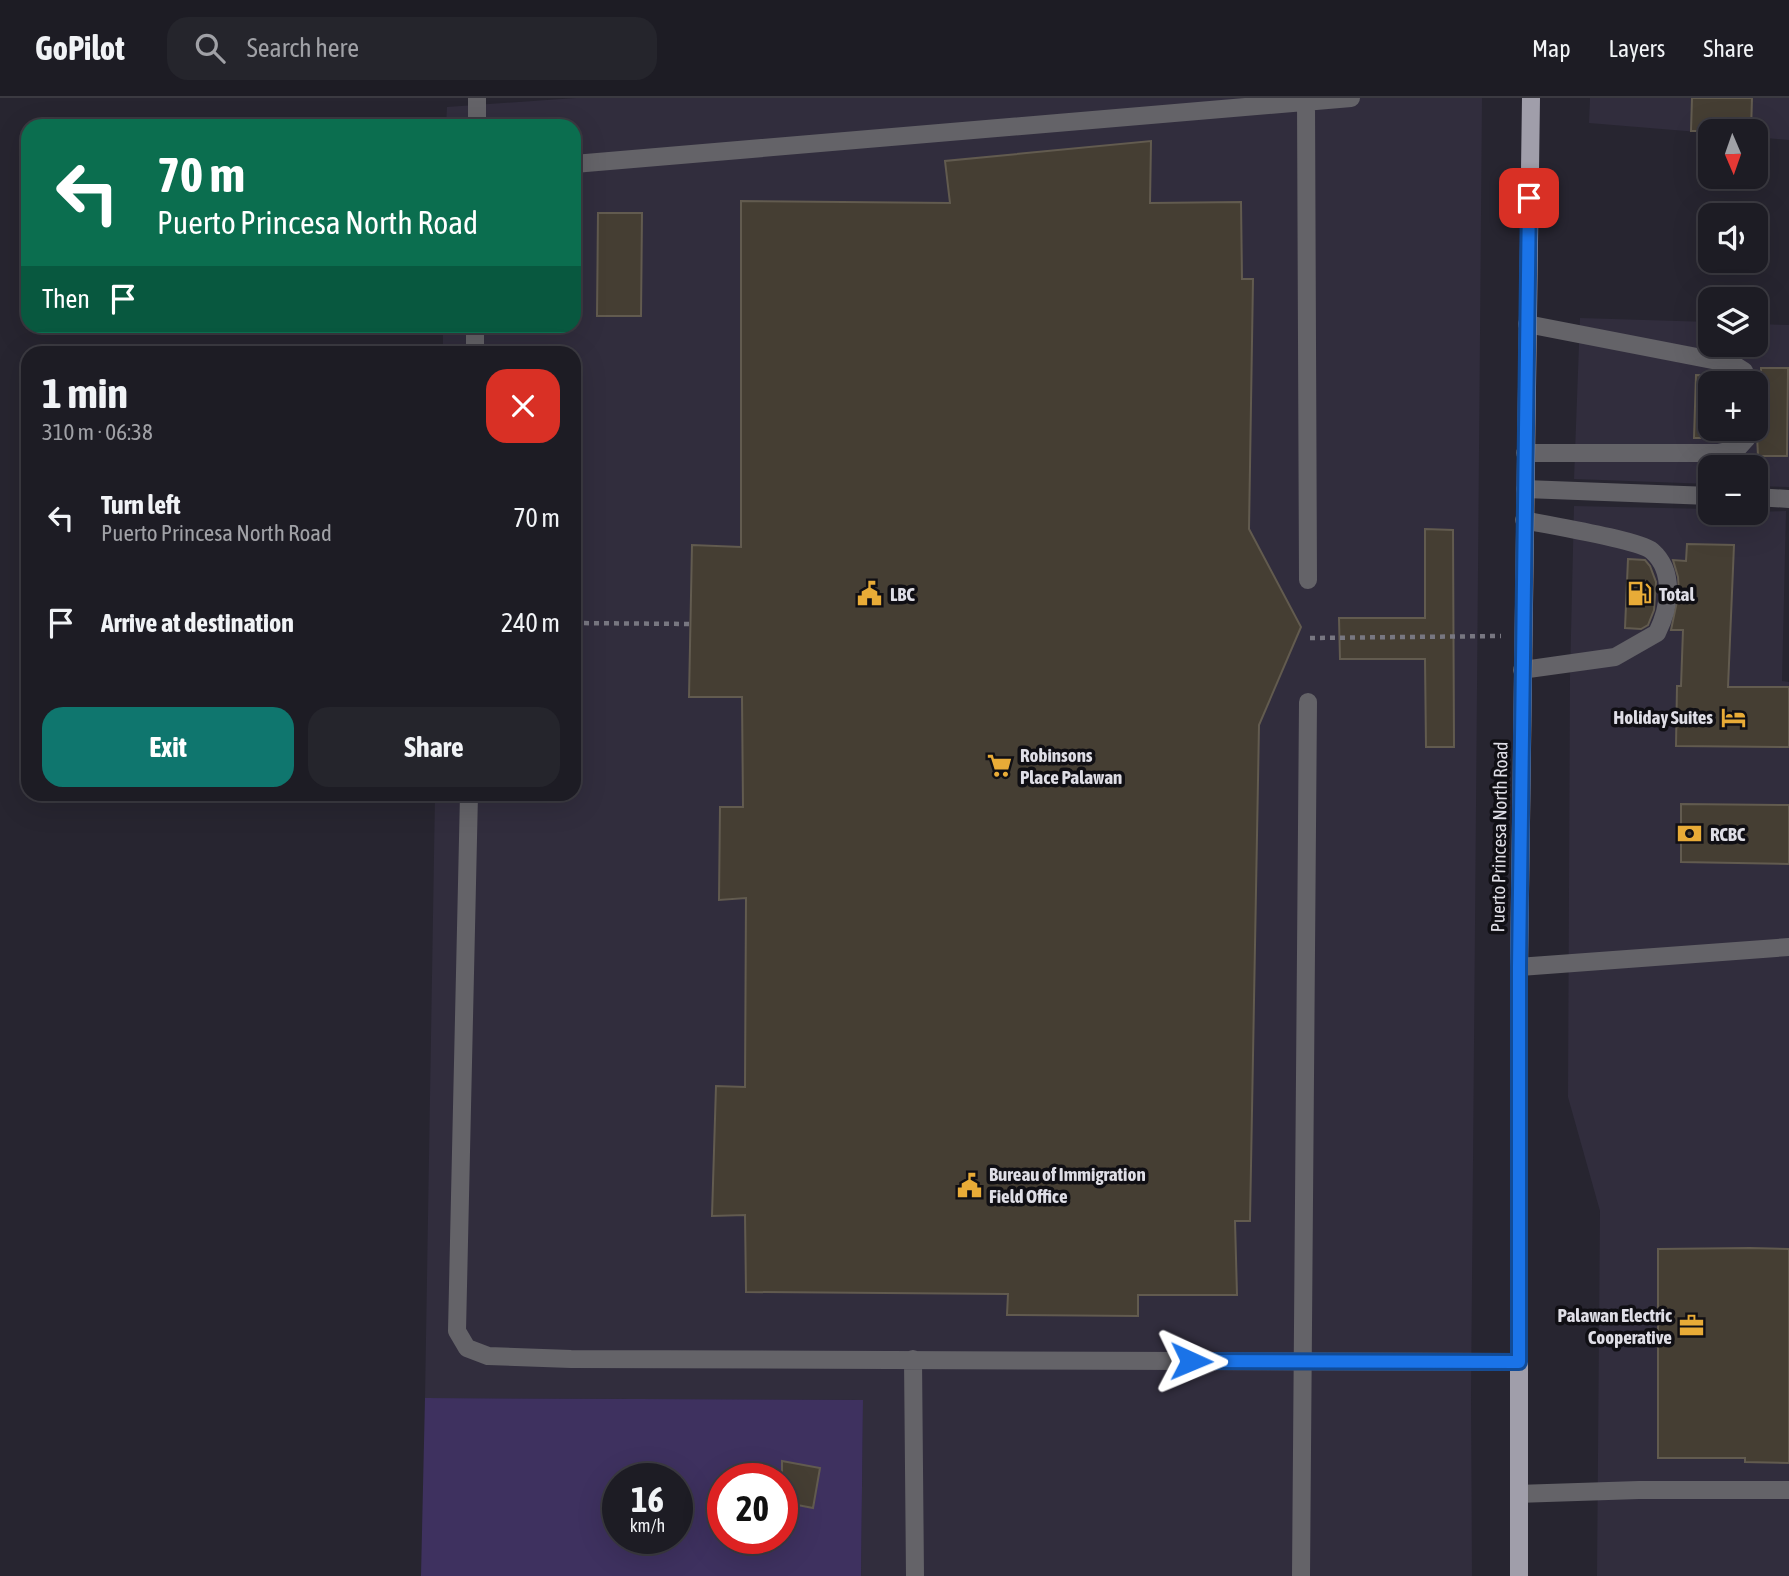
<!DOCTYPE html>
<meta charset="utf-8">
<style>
:root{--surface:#1d1c24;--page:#25252c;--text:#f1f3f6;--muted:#a0a1a6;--line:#3b3a41;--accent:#0f766e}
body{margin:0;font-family:"Asap Condensed",sans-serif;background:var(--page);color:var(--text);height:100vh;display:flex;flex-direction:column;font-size:26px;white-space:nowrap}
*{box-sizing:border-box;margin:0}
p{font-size:23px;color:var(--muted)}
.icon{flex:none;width:38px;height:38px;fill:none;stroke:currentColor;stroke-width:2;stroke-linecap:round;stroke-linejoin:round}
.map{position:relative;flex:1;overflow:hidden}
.details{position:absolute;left:21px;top:248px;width:560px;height:455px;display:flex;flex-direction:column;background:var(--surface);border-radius:21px;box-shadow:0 7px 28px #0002,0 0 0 2px var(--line)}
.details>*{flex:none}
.guide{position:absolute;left:21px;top:21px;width:560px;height:214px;border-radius:21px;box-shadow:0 7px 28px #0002,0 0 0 2px var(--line);background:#0b6e4f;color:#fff;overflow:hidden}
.needle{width:46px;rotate:178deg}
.tools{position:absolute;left:1698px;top:21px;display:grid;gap:14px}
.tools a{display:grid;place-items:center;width:70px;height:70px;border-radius:14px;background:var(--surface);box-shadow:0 7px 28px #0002,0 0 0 2px var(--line);font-size:35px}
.speed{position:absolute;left:602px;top:1365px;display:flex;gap:14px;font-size:35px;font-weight:700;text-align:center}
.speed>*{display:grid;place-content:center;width:91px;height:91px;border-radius:50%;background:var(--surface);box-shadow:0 7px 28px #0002,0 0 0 2px var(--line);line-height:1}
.speed small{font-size:18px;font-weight:400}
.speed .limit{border:10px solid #d22;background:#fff;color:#111}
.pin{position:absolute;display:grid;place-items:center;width:60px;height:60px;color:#fff;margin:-30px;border-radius:14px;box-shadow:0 4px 10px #0006}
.me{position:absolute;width:77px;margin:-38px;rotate:91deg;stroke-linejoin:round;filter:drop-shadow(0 0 5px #0008)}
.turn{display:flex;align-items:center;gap:24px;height:147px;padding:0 21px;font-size:32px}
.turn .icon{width:91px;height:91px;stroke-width:2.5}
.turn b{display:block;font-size:49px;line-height:60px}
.then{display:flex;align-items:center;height:66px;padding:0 21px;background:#0003;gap:14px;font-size:26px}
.round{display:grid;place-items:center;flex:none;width:74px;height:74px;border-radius:21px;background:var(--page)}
.overview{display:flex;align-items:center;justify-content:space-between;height:119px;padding:0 21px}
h1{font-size:42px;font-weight:700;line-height:52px}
.primary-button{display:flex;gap:14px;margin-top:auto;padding:14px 21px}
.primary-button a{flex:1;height:80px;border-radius:21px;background:var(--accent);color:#fff;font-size:28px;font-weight:700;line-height:80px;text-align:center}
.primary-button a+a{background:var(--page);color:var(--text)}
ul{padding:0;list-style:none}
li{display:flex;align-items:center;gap:21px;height:105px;padding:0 21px}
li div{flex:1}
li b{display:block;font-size:26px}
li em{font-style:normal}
header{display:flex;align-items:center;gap:42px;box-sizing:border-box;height:98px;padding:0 35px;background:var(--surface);border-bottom:2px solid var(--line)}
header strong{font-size:33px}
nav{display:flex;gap:38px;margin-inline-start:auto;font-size:24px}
.search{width:490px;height:63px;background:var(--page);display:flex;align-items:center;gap:18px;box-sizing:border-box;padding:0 24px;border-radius:21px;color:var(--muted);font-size:26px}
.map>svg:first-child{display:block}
.built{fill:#312d3d;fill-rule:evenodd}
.green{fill:#3e315f;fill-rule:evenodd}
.building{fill:#453e33;stroke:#625b4f;stroke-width:2}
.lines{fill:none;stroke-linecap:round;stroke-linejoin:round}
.path{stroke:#787781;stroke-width:4.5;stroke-dasharray:5 5;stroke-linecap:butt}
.lane{stroke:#646368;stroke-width:18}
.primary{stroke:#a09eaa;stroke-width:18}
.route-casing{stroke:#114b97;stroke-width:18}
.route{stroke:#1a73e8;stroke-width:12}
.labels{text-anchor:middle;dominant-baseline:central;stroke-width:7;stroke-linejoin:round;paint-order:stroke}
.poi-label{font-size:19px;font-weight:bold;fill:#dfdee6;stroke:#100f14;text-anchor:start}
.street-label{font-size:19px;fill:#dfdee6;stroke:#100f14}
</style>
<header>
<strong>GoPilot</strong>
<div class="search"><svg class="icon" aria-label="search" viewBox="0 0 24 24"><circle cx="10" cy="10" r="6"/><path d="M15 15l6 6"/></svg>Search here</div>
<nav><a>Map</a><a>Layers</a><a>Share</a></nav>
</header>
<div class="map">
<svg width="1789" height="1478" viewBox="0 0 1789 1478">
<rect width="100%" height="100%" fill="#272530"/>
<path class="built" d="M576 0H1482L1471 1300 1472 1478H861L863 1302 425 1300 435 697 574 696V256L443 255V228H574V28H446L447 9Z
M1590 0H1789V42L1755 39V33H1710V35L1589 25Z
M1580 220 1710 224V247H1755V226L1789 227V389L1755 388V369H1710V386L1574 381ZM1710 285H1755V331H1710Z
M1574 408 1710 411V415L1786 413 1782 583 1789 584V1478H1597L1600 1113 1568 999 1570 579Z"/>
<path class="green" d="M425 1300 863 1302 861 1478H421ZM618 1381H677V1440H618ZM723 1381H782V1440H723Z"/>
<path class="building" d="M1692 0H1752L1751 33H1691Z
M1151 43 1150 105 1241 104 1242 181H1253L1249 431 1301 529 1259 627 1250 1123H1235L1237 1197H1138V1218L1007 1217 1008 1196 746 1194 745 1117 712 1118 716 988 745 989 746 800 719 802 720 709H743L742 599H689L692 447 741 449V103L950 105 945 63Z
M598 115H642L641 218H597Z
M1761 270H1788L1787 358H1758L1755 294 1760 287 1758 278H1761Z
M1696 277 1730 278 1735 281 1737 285H1710V331H1736V336L1732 340H1694Z
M1425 431 1453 432 1454 649H1426L1425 561H1340L1339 520H1425Z
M1687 446 1734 447 1728 589H1789V649L1676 648 1677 588H1681L1683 532H1671L1679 494 1678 479 1673 462 1686 463Z
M1628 461 1645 462 1650 468 1656 484 1654 512 1648 527 1641 531 1625 530Z
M1681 706 1789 707V766L1681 764Z
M1750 1150 1789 1151V1365L1745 1364V1360H1658V1151Z
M782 1363 820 1370 813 1410 782 1404Z"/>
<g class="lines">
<path class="path" d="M574 525 690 526
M1310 540 1501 538"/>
<path class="lane" d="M1306 4 1308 482
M477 28V0
M574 66 1351 0
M1527 226 1733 266 1744 273 1749 285
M475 256V228
M1525 355H1718L1737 351 1747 340V331
M1525 391 1710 398
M1755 399 1789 401
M1522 572 1615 559 1657 535C1669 511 1676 474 1652 453 1639 442 1547 427 1524 422
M469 696 457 1233 467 1250 488 1258 571 1261 1519 1264
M1519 869 1789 849
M913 1261 915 1478
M1519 1396 1639 1392H1789
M1301 1478 1308 604"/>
<path class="primary" d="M1519 1478V869L1531 0"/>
</g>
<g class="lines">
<defs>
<path id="route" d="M1191 1263 1519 1264V869L1529 100"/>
</defs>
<use href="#route" class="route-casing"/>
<use href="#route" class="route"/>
</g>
<defs>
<symbol id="civic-bare" viewBox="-9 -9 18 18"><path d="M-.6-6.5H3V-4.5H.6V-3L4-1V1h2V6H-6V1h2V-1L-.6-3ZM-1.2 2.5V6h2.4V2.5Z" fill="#e8ab37" stroke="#100f14" stroke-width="2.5" paint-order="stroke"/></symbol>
<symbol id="fuel-bare" viewBox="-9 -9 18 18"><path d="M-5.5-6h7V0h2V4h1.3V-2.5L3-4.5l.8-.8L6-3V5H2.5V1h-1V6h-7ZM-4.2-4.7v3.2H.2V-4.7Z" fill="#e8ab37" stroke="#100f14" stroke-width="2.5" paint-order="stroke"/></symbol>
<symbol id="hotel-bare" viewBox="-9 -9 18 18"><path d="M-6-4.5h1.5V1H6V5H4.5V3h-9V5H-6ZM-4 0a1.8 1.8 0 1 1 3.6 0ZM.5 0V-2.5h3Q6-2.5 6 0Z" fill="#e8ab37" stroke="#100f14" stroke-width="2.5" paint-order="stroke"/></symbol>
<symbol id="supermarket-bare" viewBox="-9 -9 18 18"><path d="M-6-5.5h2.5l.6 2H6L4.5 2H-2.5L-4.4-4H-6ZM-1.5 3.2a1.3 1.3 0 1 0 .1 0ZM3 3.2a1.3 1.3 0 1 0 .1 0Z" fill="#e8ab37" stroke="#100f14" stroke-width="2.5" paint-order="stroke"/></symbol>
<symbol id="bank-bare" viewBox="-9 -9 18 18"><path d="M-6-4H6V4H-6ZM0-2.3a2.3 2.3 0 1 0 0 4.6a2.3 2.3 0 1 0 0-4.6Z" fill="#e8ab37" stroke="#100f14" stroke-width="2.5" paint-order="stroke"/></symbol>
<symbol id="office-bare" viewBox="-9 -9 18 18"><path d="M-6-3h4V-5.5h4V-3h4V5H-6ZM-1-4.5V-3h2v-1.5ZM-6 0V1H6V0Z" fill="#e8ab37" stroke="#100f14" stroke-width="2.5" paint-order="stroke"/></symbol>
</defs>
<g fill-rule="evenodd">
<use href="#civic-bare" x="852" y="478" width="35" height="35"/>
<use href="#fuel-bare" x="1622" y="478" width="35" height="35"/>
<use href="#hotel-bare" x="1716" y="602" width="35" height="35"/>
<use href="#supermarket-bare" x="982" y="650" width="35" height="35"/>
<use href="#bank-bare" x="1672" y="718" width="35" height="35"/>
<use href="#civic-bare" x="952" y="1070" width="35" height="35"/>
<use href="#office-bare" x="1674" y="1210" width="35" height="35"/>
</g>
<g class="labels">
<g class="poi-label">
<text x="890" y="496">LBC</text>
<text x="1659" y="496">Total</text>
<text x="1713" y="619" text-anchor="end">Holiday Suites</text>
<text x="1020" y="657">Robinsons<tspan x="1020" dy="22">Place Palawan</tspan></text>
<text x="1710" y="736">RCBC</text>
<text x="989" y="1076">Bureau of Immigration<tspan x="989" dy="22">Field Office</tspan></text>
<text x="1672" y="1217" text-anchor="end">Palawan Electric<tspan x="1672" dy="22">Cooperative</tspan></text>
</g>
<g class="street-label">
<text transform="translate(1499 739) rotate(-89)">Puerto Princesa North Road</text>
</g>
</g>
</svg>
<div class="tools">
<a><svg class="needle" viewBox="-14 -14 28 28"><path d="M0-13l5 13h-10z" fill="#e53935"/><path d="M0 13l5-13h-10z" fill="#a0a1a6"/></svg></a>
<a><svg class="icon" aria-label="sound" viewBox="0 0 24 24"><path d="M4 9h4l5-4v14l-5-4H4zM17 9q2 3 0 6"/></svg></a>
<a><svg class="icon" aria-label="layers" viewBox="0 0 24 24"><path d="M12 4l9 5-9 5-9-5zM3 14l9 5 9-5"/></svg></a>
<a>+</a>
<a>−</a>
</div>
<div class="speed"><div>16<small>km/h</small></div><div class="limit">20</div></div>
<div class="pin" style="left:1529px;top:100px;background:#d93025"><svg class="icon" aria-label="arrive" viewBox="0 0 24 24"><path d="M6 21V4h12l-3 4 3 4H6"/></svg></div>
<svg class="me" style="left:1191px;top:1263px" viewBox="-20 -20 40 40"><path d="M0-17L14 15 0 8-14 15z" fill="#1a73e8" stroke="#fff" stroke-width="4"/></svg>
<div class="guide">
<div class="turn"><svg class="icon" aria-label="left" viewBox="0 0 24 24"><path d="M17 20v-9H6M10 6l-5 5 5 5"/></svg><div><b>70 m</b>Puerto Princesa North Road</div></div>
<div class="then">Then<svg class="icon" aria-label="arrive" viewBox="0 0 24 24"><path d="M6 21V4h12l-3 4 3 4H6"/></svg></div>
</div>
<section class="details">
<div class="overview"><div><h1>1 min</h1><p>310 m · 06:38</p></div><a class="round" style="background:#d93025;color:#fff"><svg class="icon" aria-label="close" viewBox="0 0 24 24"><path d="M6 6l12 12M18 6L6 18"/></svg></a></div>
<ul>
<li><svg class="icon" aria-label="left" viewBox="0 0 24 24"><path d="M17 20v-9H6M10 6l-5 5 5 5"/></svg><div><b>Turn left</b><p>Puerto Princesa North Road</p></div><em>70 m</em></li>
<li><svg class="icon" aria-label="arrive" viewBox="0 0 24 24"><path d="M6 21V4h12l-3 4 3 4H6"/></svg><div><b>Arrive at destination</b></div><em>240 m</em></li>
</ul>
<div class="primary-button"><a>Exit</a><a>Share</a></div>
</section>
</div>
